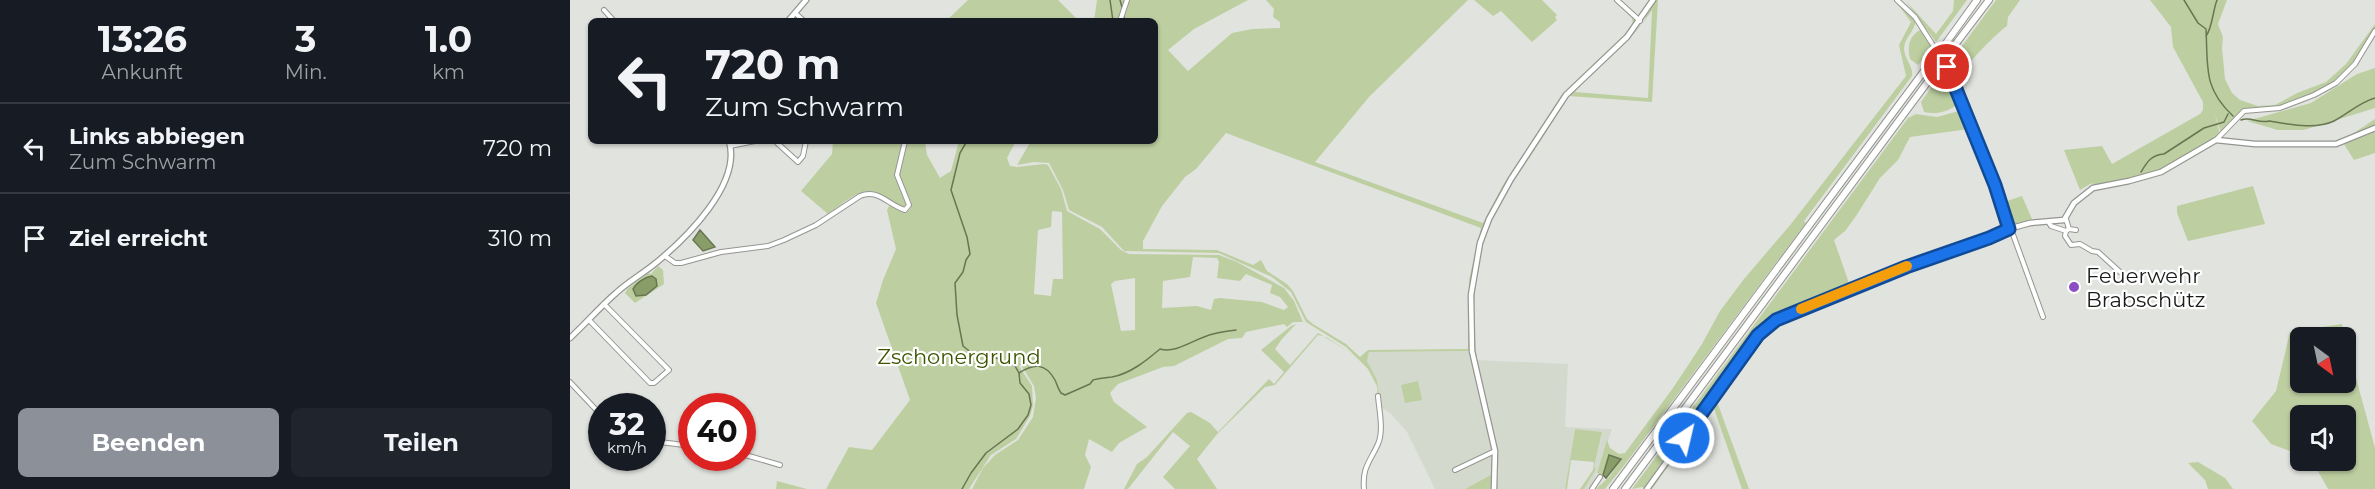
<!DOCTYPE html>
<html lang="de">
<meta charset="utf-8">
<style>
:root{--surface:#171b24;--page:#20242c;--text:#f1f3f6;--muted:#9ea1a6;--line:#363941;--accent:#8c9099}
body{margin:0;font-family:Montserrat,sans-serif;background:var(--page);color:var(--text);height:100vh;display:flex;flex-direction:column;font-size:22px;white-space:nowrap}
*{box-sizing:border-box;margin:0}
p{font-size:20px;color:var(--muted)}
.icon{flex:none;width:33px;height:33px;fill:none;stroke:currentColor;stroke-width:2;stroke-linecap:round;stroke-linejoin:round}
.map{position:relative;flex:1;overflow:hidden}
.sheet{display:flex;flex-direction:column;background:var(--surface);width:570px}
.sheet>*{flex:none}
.top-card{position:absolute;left:18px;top:18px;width:570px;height:126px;border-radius:9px;box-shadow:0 2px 4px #0004;background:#171b24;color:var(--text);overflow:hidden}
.needle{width:39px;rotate:147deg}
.fabs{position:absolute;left:1720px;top:327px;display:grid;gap:12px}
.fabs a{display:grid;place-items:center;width:66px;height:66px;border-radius:9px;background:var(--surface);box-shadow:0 2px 4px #0004;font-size:30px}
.speed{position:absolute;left:18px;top:393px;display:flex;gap:12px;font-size:30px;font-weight:700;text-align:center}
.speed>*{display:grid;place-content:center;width:78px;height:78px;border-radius:50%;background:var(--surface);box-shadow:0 2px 4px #0004;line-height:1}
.speed small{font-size:15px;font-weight:400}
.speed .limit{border:9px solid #d22;background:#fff;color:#111}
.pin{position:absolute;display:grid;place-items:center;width:51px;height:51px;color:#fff;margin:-26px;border:3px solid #fff;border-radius:50%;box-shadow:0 2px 6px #0007}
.me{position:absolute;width:66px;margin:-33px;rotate:35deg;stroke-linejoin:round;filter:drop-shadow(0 0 4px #0008)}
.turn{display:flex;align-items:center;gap:21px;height:126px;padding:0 18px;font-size:27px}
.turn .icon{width:78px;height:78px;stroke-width:2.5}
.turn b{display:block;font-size:42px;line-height:51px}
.eta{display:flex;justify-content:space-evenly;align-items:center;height:102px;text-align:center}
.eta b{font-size:36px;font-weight:700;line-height:42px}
.button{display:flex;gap:12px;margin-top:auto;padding:12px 18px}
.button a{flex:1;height:69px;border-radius:9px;background:var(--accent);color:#fff;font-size:24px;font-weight:700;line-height:69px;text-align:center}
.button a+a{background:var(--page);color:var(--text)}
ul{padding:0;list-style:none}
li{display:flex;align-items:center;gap:18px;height:90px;padding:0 18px;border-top:2px solid var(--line)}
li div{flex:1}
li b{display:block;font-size:22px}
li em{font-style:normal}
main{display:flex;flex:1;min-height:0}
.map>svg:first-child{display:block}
.built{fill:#d4d9cd}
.green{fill:#bdcfa1;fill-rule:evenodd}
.water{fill:#899d69;stroke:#687651;stroke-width:1.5}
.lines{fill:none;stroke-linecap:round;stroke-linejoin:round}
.stream{stroke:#687651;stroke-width:1.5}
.street-casing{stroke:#949692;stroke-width:6}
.secondary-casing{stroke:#949692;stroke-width:7}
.highway-casing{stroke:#949692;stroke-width:8}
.street{stroke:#fff;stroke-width:4}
.secondary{stroke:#fff;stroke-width:4.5}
.highway{stroke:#fff;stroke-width:6}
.highway-bridge-casing{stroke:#949692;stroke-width:8;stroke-linecap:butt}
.highway-bridge{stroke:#fff;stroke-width:6}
.route-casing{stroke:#114b97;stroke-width:15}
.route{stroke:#1a73e8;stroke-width:10}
.slow{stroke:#f59e0b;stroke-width:10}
.poi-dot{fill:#8d4ec4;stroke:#fff;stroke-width:2}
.labels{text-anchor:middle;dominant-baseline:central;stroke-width:4.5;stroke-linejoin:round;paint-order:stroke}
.poi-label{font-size:21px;fill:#1b1c1a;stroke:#fff;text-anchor:start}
.park-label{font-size:21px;fill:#3d5500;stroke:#fff}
</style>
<main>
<section class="sheet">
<div class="eta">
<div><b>13:26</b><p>Ankunft</p></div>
<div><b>3</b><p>Min.</p></div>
<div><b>1.0</b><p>km</p></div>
</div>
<ul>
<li><svg class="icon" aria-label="left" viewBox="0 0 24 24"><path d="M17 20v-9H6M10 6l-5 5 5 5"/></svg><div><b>Links abbiegen</b><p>Zum Schwarm</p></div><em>720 m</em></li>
<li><svg class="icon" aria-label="arrive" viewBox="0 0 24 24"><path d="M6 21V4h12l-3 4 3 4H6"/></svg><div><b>Ziel erreicht</b></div><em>310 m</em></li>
</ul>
<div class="button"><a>Beenden</a><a>Teilen</a></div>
</section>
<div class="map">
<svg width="1805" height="489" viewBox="0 0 1805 489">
<rect width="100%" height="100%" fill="#e1e3de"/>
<path class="built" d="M898 351 905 360 998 364 995 427 1042 429 1021 489H1014L1026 469 1024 467 1032 433 1005 429 995 489H926L929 470 895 489H865L837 432 820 413 811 407 807 380 797 361 799 352Z"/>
<path class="green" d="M398 0H488L509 21H376Z
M527 0H554L548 21H524Z
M559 0H678L624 29 598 50 618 71 662 33 682 29 710 28V22L703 17 704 9 696 0H898L799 97 745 162 913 223 933 185 993 93 1056 33 1063 24 1062 18 1043 0H1045L1064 17 1065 24 1057 35 999 90 917 218 906 252 900 286V349L898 351 799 352 797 361 807 380 811 407H809L807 386 798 369 776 347 736 322 721 292 702 277 649 253 554 251 532 227 499 210 493 190 479 163 464 162 447 165 461 141H585V21H552ZM656 133 911 228 899 280 898 349 798 350 790 357 776 344 743 324 737 319 723 291 717 284 697 271 691 260 683 265 647 250 573 249V241L592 206 615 177 626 169Z
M904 0H972L987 15 985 17 987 20 962 42 931 11 923 16Z
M1085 0H1088L1082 102 999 96C984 119 970 143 954 166 939 188 923 211 915 238 903 277 902 319 907 360H905L903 284 909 253 921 219 942 180 994 100 1072 24ZM1082 10 1078 98 1005 92C1029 64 1061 43 1082 10Z
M1335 0 1366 34 1383 11 1384 0H1397L1366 42Z
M1426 0H1450L1438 17 1437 26C1429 31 1396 64 1393 73 1388 88 1420 165 1428 182L1423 178 1378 65Z
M1580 0H1657L1648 24 1653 37 1652 48 1655 79 1662 93 1670 100 1688 106 1705 105 1727 93 1756 82 1776 64 1805 24V29C1780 70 1771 83 1724 101 1709 107 1691 110 1675 108L1651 133 1645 114 1650 135 1629 149 1590 171 1524 186 1522 183 1510 190 1494 150 1532 146 1542 164 1630 114 1633 110V102L1603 47 1601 27Z
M1329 6 1334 7 1346 21C1344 32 1335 37 1334 48 1334 59 1344 67 1342 76L1234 221 1236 223 1053 467 1035 489H1026L1040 476 1051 459 1039 455 1033 475 1027 473 1037 440 1040 448 1049 454 1055 453 1103 388 1132 344 1150 311 1174 279 1221 224 1336 76 1329 45 1341 22Z
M1350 30 1362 48 1348 65 1340 59C1337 47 1339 36 1350 30Z
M1375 68 1389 100 1388 104C1378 112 1366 115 1354 112L1351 102Z
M1805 68V108L1734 130H1708L1677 121 1741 103 1787 74Z
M1389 111 1393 112 1399 129 1340 137 1328 160 1310 178 1286 216 1275 231 1264 240 1281 289 1213 314 1197 323 1184 337 1155 377 1075 489 1072 487 1062 489 1338 118 1346 114 1367 117Z
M1805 119V153L1784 160 1772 141Z
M263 141H334L326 174 337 202V206L331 208C322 204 315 195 306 192 290 186 270 206 258 214L231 191 262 154Z
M336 141H355L357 155 370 178 381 171 389 141H446L437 158 440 166 447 167 474 164 478 165 491 189 497 211 530 229 551 250 559 254 649 255 667 262 714 288 724 301 733 322H723L717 327 714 324 676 332 672 338 658 339 604 366 593 367 548 384 540 393 544 402 577 427 549 443 542 452 519 439 515 455 521 467 514 489H402L413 468 425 455 448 440 463 417 466 398 464 386 451 365 449 366 462 386 463 406 460 416 446 439 421 455 399 489H256L279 447 302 450 340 400 306 303 313 280 326 249 317 210 320 204 336 213 341 208V202L328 178ZM482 211 492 212 493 279H483L481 296 464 294 468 230 481 227ZM623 257 647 258 649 262 647 278 670 281 676 274 702 285 700 293 710 297 718 307 714 310 692 302 650 298 644 299 641 310 627 306 592 308 593 281 620 277ZM565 278V330L551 331 541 284 545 281Z
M1683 186 1695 224 1618 241 1607 213V206Z
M1452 196 1462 219 1443 225 1439 222 1434 202Z
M88 266 93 270 94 284 65 303 55 293 58 288 78 273 81 274Z
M1282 292 1283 295 1212 321 1196 331 1146 399 1179 489H1172L1143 406H1141L1082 489H1080L1138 406 1198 327 1213 318Z
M726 324 712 339 705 349 720 365 748 333 781 353 756 337 748 335 705 385 695 387 648 433 627 459 647 489H605L593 477 620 446 603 432 558 489H554L567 464 577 457 617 413 621 412 640 423 648 432 699 379 704 384 714 372 691 350 721 326Z
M1772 324 1775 337 1731 338V382H1776V341L1805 448V489H1758L1748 471 1750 462 1747 461 1776 460V416H1731V455L1701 444 1682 421 1706 391 1720 332Z
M848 381 852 400 835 403 831 385Z
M1005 429 1032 432 1024 467 1026 469 1014 489H1010L1023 470 1024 462 1001 460 997 489H995Z
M1628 462 1655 478 1663 489H1638L1635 480 1618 463Z
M924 473 923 489H895Z
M207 481 237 489H206Z"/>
<path class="water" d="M130 230 145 247 133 251 123 240Z
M82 276 86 279 87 286 76 295 66 296 63 289C66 283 75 277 82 276Z
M1039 455 1051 459 1036 478 1033 475Z"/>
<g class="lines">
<path class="stream" d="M540 0 543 21
M550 0 552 7
M1614 0 1628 23 1636 29C1638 67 1633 88 1663 116
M554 21V14
M1636 36C1642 29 1643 10 1647 0
M1671 120C1681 116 1688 124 1699 121 1719 124 1745 130 1764 121 1778 114 1788 103 1805 98
M1571 172C1577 162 1581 155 1594 154L1634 128 1654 122 1658 114
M449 373C463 364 475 362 485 380 487 384 488 389 491 393L495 395 520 384 523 380C529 378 535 378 542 377 560 374 577 360 590 349 607 354 625 338 643 334 650 332 658 331 666 330
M392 489 401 473 416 453 448 429 458 415 461 405 459 394 450 383 449 373 445 366 412 352 403 354 393 346 387 315 385 283 393 272 396 260 400 254 397 237 381 190 390 153 397 141"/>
<defs>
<path id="street" d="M1047 0 1070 21
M1327 0 1345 17 1377 67 1425 185 1473 317
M34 10 44 21
M225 13 234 21
M550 21 557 0
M1646 140 1674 111 1710 108 1744 95 1766 83 1785 64 1805 31
M205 141 228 162 233 156 236 141
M160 146 185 141
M1479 223 1481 226 1496 231 1499 229 1496 219
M1499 229 1506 230
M1496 231 1495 236 1501 245 1510 244 1522 251 1528 252 1550 272
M95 256 105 263H111L151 252 198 246 214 240 246 225 290 196C308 188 318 205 335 210L339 205 327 175 335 141
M19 320 80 383H84L99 370 34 304
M0 382 32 416
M82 441 122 446
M172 454 210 465
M885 470 925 451
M794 489C792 467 800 462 808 444 814 430 809 410 808 396
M1022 489 1030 477"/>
<path id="secondary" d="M218 21 236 0
M0 338C16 323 30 307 46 293 59 281 74 273 87 262 116 238 172 184 159 141
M924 489 925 451 902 351 901 295 910 243 919 219 941 179 996 95 1057 37 1083 0
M1077 489 1188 335 1199 324 1213 316 1336 267 1419 239 1442 228 1460 223 1494 220 1504 203 1523 188 1559 181 1591 172 1646 140 1685 144H1766L1805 128"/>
<path id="highway" d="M1371 50 1407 0
M1375 58 1419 0
M1043 489 1366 55
M1055 489 1371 64"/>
</defs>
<use href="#street" class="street-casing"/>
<use href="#secondary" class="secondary-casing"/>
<use href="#highway" class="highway-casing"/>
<use href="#street" class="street"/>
<use href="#secondary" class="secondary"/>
<use href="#highway" class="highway"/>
<defs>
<path id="highway-bridge" d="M1366 55 1371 50
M1371 64 1375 58"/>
</defs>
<use href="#highway-bridge" class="highway-bridge-casing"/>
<use href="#highway-bridge" class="highway-bridge"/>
</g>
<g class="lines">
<defs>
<path id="route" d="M1114 438 1188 335 1206 320 1336 267 1419 238 1439 229 1425 185 1377 67"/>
</defs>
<use href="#route" class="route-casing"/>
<use href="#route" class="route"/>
<path class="slow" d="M1231 309 1337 266"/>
</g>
<circle class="poi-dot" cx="1504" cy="287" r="6"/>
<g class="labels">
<g class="poi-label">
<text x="1516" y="275">Feuerwehr<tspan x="1516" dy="24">Brabschütz</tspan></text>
</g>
<g class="park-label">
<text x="389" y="356">Zschonergrund</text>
</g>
</g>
</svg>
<div class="fabs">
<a><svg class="needle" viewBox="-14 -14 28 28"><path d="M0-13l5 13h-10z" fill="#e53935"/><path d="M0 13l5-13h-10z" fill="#9ea1a6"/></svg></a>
<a><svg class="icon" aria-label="sound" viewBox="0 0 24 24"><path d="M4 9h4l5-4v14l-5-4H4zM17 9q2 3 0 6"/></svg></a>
</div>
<div class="speed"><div>32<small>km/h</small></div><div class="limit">40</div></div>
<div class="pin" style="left:1377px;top:67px;background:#d93025"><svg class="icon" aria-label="arrive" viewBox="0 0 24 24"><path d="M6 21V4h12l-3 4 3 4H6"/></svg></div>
<svg class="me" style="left:1114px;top:438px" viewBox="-20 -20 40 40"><circle r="17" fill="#1a73e8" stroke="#fff" stroke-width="3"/><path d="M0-11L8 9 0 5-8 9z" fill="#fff"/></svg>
<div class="top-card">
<div class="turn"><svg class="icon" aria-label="left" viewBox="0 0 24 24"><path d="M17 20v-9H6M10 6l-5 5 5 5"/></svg><div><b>720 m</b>Zum Schwarm</div></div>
</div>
</div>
</main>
